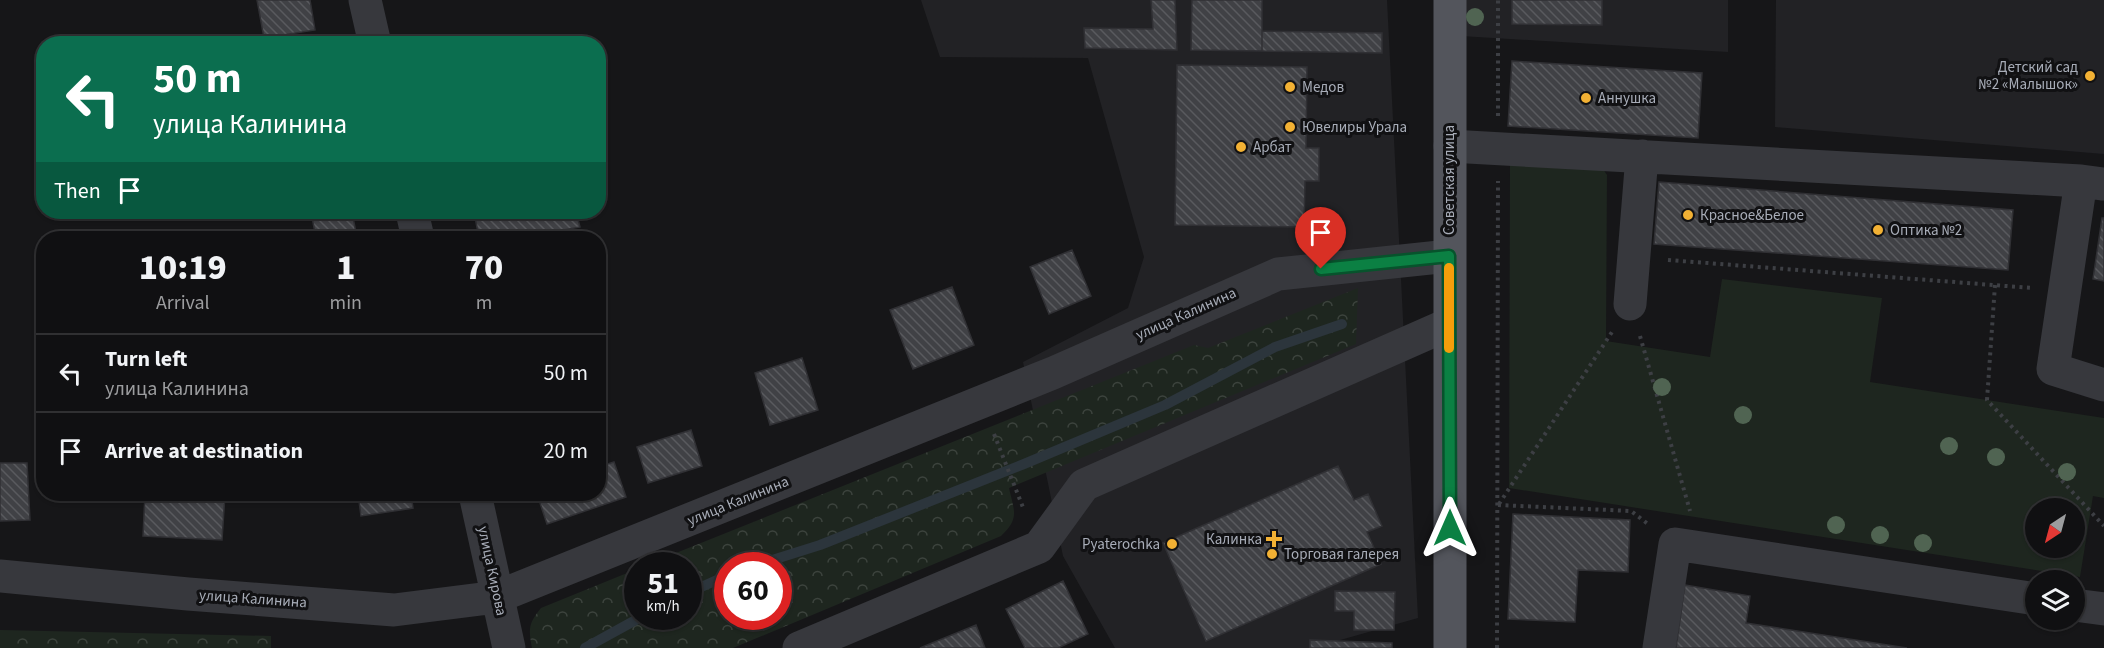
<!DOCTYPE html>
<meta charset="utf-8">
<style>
:root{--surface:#101012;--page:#19191b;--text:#f1f3f6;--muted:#9c9d9f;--line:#303032}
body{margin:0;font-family:"Source Sans 3",sans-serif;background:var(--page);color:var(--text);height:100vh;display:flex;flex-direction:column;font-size:22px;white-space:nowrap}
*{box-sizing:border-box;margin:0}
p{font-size:20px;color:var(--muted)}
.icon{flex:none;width:33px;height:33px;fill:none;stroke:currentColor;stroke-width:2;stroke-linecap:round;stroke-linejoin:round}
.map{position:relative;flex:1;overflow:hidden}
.drawer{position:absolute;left:36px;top:231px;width:570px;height:270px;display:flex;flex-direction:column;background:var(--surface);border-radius:24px;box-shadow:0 2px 4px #0004,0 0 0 2px var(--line)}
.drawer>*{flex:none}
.hud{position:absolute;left:36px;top:36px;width:570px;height:183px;border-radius:24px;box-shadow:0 2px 4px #0004,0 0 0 2px var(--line);background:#0b6e4f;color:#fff;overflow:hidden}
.needle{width:39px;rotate:216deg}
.buttons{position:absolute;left:2025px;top:498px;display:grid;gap:12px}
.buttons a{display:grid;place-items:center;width:60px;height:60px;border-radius:50%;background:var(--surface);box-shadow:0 2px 4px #0004,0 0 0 2px var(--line);font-size:30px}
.speed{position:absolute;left:624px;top:552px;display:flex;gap:12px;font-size:30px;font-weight:700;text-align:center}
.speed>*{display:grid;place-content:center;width:78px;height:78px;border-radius:50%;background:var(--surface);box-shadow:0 2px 4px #0004,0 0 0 2px var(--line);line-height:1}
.speed small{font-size:15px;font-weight:400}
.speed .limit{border:9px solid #d22;background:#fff;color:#111}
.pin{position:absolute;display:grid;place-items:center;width:51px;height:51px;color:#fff;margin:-62px -26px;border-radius:50% 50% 50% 0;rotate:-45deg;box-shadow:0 0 6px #0007}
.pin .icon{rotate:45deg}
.me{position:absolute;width:66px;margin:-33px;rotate:0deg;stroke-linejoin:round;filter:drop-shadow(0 0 4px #0008)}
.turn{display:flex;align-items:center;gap:21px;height:126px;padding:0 18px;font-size:27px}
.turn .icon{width:78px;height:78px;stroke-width:2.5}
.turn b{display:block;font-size:42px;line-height:51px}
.then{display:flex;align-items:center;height:57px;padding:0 18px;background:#0003;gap:12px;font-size:22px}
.eta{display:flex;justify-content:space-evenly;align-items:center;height:102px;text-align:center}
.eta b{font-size:36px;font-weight:800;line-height:42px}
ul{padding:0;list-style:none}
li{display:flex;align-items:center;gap:18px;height:78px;padding:0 18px;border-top:2px solid var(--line)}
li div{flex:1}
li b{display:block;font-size:22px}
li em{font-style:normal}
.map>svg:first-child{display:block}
.built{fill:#222225}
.grass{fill:#1e261f;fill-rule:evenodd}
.forest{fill:url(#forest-crowns);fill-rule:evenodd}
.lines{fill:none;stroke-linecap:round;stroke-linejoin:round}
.stream{stroke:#2c353c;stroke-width:10}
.building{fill:url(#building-back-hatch);stroke:#303034;stroke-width:1.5}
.path{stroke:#3d3f44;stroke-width:4;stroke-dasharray:3 4.5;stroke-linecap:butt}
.minor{stroke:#37383d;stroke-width:33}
.major{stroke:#53555c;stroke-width:33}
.tree{fill:#506452}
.route-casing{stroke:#07532c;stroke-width:15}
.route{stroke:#0b8043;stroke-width:10}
.slow{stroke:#f59e0b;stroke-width:10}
.poi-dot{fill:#f2b134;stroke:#111113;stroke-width:2}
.labels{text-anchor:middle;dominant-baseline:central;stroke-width:6;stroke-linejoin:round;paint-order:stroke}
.poi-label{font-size:15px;fill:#a8adb8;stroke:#111113;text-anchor:start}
.street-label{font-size:15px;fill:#a8adb8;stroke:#111113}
</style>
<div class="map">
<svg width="2104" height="648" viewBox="0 0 2104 648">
<defs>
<pattern id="forest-crowns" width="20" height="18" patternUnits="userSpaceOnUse" patternTransform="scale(1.5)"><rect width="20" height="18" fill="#1e261f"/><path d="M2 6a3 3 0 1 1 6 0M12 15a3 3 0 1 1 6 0" fill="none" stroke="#3c433d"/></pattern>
<pattern id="building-back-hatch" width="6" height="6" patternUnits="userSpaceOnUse" patternTransform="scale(1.5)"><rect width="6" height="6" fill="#404145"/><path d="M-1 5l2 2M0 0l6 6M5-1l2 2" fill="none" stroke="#595a5e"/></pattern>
</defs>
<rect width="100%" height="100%" fill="#161618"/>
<path class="built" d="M921 0H1387L1418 618 1312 648H1115L1063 556 1023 362 1128 308 1144 257 1088 58 940 57Z
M1463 0H1728V52L1461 36Z
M1776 0H2104V154L1775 127Z"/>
<path class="grass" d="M1510 159 1603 169 1607 175 1606 341 1710 357 1722 279 1882 298 1870 382 2104 418V498L2093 496 2080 577 1509 488ZM2036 508H2074V548H2036Z"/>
<path class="forest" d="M1358 288 1356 344 1009 488C1014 511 1020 518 1001 536L733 648H532C528 628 529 623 541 608L637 569 638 616H688V566L646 565 1194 345 1208 348ZM728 566H778V616H728Z
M0 630 271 636V648H0Z"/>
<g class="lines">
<path class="stream" d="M753 566 820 545 1024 464 1165 405 1275 347 1342 324
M688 593 728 575
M585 648 643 616"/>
</g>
<path class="building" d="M257 0H310L315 30 264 38Z
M1151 0H1175L1177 50 1085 48 1084 28 1153 29Z
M1192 0H1262V51L1191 50Z
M1512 0H1602V25L1512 24Z
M1262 31 1382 33V53L1262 51Z
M1512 61 1702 73 1698 138 1508 126Z
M1177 65 1307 67 1306 148H1319V181H1305L1304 227 1175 225Z
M1659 182 2013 210 2008 270 1654 244Z
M311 212H352L357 238H316Z
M474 212H576L580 227 520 238H479Z
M2102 218H2104V281L2093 279Z
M1072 250 1091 296 1049 314 1030 267Z
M952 287 974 345 913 369 890 310Z
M802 358 818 410 770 425 755 373Z
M691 430 702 466 648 483 637 447Z
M614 462 626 497 547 524 537 494H598V467Z
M0 463H27L30 520 0 521Z
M1338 466 1354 500 1368 494 1382 526 1367 532 1381 564 1206 641 1163 543Z
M145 494H225L222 540 143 536Z
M358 494H411L413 508 361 516Z
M1513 514 1630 520 1628 572 1578 570 1575 622 1508 619Z
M1063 581 1088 634 1058 648H1025L1006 609Z
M1685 585 1750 596 1746 623 1907 648H1676Z
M1335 591 1395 592 1394 630H1354V611H1335Z
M976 625 985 648H920Z
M1310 640 1392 643V648H1310Z"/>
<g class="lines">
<path class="path" d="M1498 116V0
M1668 260 2032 288
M1995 285 1987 400 2104 526
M1640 336 1690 511
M994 434 1024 510
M1499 504 1612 332
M1498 505 1631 511 1648 524
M1497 648 1498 181"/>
<path class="minor" d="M365 0 375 44
M1450 146 2081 181
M2102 184 2081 181 2053 369 2104 385
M412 212 418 238
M1630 304 1642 156
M475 494 509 648
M0 576 188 594 394 610 497 597 1053 373 1278 274 1449 256
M2074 605 2104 609
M799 648 1039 547 1084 485 1449 324
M1659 648 1675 544 2036 599"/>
<path class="major" d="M1450 0V648"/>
</g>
<g class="tree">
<circle cx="1475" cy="17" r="9"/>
<circle cx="1662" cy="387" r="9"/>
<circle cx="1743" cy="415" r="9"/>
<circle cx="1949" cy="446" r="9"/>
<circle cx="1996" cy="457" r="9"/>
<circle cx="2067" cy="472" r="9"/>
<circle cx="1836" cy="525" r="9"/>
<circle cx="1880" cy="535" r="9"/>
<circle cx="1923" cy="543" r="9"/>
</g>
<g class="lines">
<defs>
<path id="route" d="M1321 269 1449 256 1450 528"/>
</defs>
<use href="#route" class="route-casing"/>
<use href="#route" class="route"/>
<path class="slow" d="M1449 268V348"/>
</g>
<g class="poi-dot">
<circle cx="2090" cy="76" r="6"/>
<circle cx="1290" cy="87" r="6"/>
<circle cx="1586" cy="98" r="6"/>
<circle cx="1290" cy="127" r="6"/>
<circle cx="1241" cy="147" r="6"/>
<circle cx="1688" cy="215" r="6"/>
<circle cx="1878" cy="230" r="6"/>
<path d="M1271 530h6v6h6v6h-6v6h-6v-6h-6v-6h6z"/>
<circle cx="1172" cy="544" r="6"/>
<circle cx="1272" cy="554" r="6"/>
</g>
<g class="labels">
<g class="poi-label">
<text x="2078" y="67" text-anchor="end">Детский сад<tspan x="2078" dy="17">№2 «Малышок»</tspan></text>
<text x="1302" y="87">Медов</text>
<text x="1598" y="98">Аннушка</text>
<text x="1302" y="127">Ювелиры Урала</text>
<text x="1253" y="147">Арбат</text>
<text x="1700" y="215">Красное&amp;Белое</text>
<text x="1890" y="230">Оптика №2</text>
<text x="1262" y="539" text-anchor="end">Калинка</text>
<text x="1160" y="544" text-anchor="end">Pyaterochka</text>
<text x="1284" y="554">Торговая галерея</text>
</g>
<g class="street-label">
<text transform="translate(1449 180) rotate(-90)">Советская улица</text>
<text transform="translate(1186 314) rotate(-24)">улица Калинина</text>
<text transform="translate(738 501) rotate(-22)">улица Калинина</text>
<text transform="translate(492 571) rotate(78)">улица Кирова</text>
<text transform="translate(253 599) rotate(4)">улица Калинина</text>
</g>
</g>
</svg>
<div class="buttons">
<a><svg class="needle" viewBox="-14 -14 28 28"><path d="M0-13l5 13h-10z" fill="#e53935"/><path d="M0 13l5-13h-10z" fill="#9c9d9f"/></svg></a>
<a><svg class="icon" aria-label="layers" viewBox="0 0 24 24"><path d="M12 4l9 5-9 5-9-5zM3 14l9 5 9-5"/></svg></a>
</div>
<div class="speed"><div>51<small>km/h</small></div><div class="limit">60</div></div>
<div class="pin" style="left:1321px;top:269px;background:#d93025"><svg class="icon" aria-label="arrive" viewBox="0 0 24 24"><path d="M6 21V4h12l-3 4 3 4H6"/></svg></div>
<svg class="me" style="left:1450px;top:528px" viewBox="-20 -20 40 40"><path d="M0-17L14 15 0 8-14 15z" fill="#0b8043" stroke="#fff" stroke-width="4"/></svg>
<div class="hud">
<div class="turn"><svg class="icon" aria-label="left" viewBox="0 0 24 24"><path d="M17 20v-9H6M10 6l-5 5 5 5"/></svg><div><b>50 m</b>улица Калинина</div></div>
<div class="then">Then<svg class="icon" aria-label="arrive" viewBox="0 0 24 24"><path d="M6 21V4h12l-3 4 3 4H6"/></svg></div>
</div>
<section class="drawer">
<div class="eta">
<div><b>10:19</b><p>Arrival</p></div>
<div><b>1</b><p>min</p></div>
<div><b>70</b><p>m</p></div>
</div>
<ul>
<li><svg class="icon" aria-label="left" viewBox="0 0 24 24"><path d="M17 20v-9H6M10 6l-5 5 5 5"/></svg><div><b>Turn left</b><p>улица Калинина</p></div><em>50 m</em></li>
<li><svg class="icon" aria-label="arrive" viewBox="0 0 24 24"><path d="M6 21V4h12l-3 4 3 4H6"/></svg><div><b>Arrive at destination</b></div><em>20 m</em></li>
</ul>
</section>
</div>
